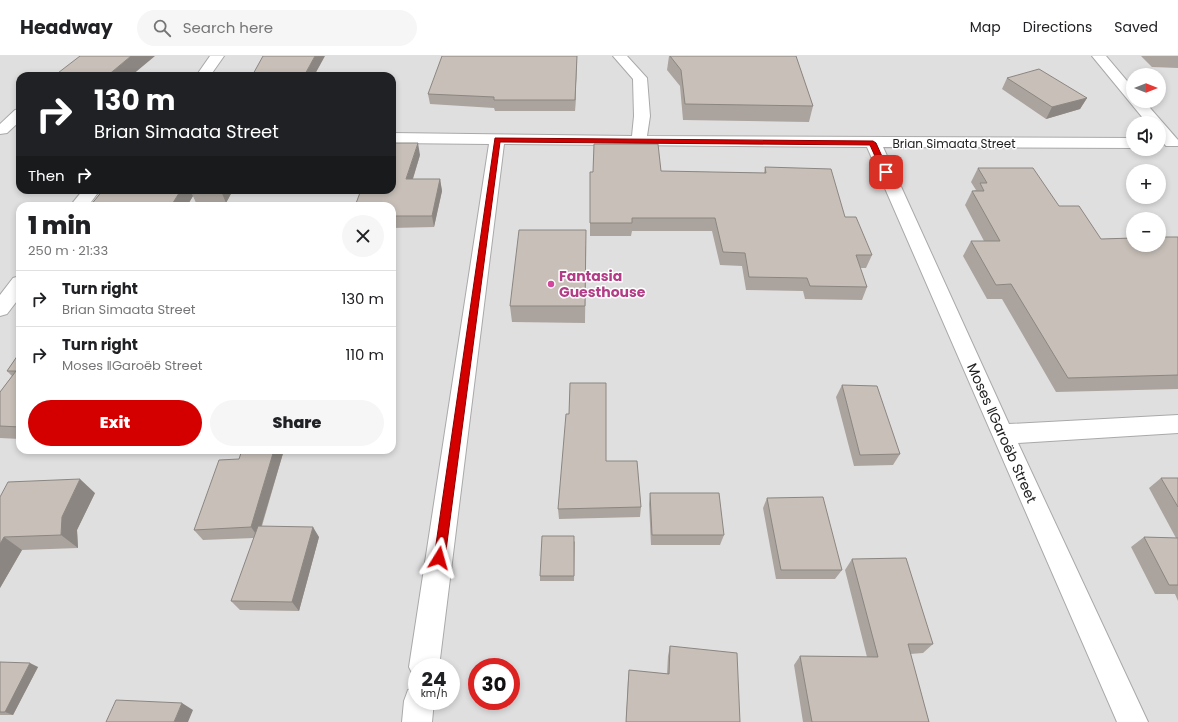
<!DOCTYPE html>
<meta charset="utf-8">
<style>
:root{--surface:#fff;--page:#f6f6f6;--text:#202124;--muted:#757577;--line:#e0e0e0;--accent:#d40000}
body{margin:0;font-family:Poppins,sans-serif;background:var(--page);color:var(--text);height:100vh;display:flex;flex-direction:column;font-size:15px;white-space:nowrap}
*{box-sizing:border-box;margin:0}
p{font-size:13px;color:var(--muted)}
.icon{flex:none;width:22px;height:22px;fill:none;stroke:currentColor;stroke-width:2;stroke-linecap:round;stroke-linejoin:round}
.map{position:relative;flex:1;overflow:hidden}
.sheet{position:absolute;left:16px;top:146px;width:380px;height:252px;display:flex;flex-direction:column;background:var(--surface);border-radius:12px;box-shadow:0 2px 6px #0003}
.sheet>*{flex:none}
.hud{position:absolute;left:16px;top:16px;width:380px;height:122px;border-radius:12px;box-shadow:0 2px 6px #0003;background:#202124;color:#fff;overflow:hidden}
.needle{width:26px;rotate:90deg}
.controls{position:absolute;left:1126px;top:12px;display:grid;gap:8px}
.controls a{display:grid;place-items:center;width:40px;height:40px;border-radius:50%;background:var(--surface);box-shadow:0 2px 6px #0003;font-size:20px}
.speed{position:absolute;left:408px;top:602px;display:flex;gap:8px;font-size:20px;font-weight:700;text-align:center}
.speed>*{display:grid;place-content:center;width:52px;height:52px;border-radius:50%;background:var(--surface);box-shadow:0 2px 6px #0003;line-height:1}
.speed small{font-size:10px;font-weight:400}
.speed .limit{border:6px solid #d22;background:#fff;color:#111}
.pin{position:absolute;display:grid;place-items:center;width:34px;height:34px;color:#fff;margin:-17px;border-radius:8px;box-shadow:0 2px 6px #0006}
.me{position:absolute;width:44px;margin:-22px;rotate:8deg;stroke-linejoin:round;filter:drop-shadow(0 0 3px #0008)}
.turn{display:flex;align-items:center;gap:14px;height:84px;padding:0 12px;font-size:18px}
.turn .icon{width:52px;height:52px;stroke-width:2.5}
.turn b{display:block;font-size:28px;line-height:34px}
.then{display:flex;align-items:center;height:38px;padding:0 12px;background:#0003;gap:8px;font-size:15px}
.round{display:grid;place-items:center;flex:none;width:42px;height:42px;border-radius:21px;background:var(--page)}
.head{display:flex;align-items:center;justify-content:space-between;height:68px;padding:0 12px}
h1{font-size:24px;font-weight:800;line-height:30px}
.cta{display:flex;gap:8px;margin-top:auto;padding:8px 12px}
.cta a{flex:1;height:46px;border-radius:24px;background:var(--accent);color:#fff;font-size:16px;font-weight:800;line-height:46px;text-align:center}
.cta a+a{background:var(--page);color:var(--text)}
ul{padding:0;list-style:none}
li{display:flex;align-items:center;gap:12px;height:56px;padding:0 12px;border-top:1px solid var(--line)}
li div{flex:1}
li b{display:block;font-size:15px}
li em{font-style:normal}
header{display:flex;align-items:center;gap:24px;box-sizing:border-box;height:56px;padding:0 20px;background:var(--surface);border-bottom:1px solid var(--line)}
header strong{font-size:19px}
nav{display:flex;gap:22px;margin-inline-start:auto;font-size:14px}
.search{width:280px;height:36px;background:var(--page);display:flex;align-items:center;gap:10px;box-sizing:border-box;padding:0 14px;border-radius:22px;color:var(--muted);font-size:15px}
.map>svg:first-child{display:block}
.residential{fill:#e0dfdf;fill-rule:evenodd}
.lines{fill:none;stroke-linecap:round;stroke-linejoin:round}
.minor-casing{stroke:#a9a9a9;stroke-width:2}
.minor{fill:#fff;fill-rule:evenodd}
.wall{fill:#aba49e}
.shaded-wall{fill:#8b8681}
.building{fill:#c7bfb8;stroke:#8b8681}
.route{fill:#d40000;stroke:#8a0000}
.hotel-dot{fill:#d1479c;stroke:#fff;stroke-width:1.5}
.labels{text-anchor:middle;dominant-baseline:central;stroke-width:3;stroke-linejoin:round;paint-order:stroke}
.far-street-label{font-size:12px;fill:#222;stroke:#fff}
.hotel-label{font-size:14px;font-weight:bold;fill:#b23c85;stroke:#fff;text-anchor:start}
.street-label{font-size:14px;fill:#222;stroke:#fff}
</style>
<header>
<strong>Headway</strong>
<div class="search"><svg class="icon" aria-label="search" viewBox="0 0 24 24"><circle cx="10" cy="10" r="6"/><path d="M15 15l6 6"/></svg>Search here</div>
<nav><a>Map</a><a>Directions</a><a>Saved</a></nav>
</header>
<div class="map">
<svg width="1178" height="666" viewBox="0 0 1178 666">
<rect width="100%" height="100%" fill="#f2efe9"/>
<path class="residential" d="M0 0H1178V666H0ZM1133 19H1159V45H1133ZM20 20H392V134H20ZM1133 67H1159V93H1133ZM1133 115H1159V141H1133ZM20 150H392V394H20ZM1133 163H1159V189H1133ZM417 611H451V645H417ZM477 611H511V645H477Z"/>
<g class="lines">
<defs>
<path id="minor" d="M210 0H224L210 20H196Z
M613 0H627L647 22 650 60 647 80 1133 82V92L883 91 1009 368 1178 359V377L1018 387 1148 666H1117L867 91 504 88 439 611H417V623L414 621 409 611 489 88 392 87V77L632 80 634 60 633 23Z
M1092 0H1106L1133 32V45H1144C1156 59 1166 70 1178 84V90H1166L1159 82V67H1147Z
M20 53V65L7 77 0 78V68L15 54Z
M83 134H100L88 150H70Z
M20 220V241L7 258 0 260V239L13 222Z
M417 631V645H434L432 666H402L404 645 408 634Z"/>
</defs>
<use href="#minor" class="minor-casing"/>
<use href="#minor" class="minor"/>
</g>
<path class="wall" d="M577 0 575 55H495L494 52 430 48 428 38Z
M669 0H796L813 50 809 66 683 64 680 30 667 14Z
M1141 0H1178V12L1152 11Z
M1007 22 1087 42 1080 53 1046 63 1002 33Z
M420 99 413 123H440L442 135 434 171 392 172V150Z
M765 111 845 161 872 199 866 212H860L867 231 862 244 805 243 803 235 746 234 742 210 720 209 712 175H632L631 180H590V116L661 115 764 117Z
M978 112 1059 150 1101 183 1178 181V334V333L1056 336 1002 243H987L963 200 971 185H984L965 149 972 135 976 134 971 126Z
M103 134H233L226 147H196L193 140 187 150H90Z
M586 190 585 267 512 266 510 250Z
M20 296V383L0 382V336L12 320 7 315Z
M842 329 900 398 893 409 854 410 836 341Z
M284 394 262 470 319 481 299 555 240 554 231 545 254 482 203 484 194 474 239 403Z
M606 405 641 451 640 461 559 463 558 453Z
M1161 422H1178V545L1175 538H1155L1131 491 1144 481 1176 482 1149 432Z
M95 437 77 474 78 492 22 494 0 532V441Z
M650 437 724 479 720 489H651L649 448Z
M767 442 842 514 835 523H776L763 452Z
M575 485 574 525H540V520Z
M852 503 933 588 923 597 910 598 929 666H803L794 609 800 600 867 601 845 514Z
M670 590 740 666H626L628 623 629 614 667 618 668 600Z
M0 606 38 611 13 659H0Z"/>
<path class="shaded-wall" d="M131 0H155L131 20H107Z
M315 0H325L314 20H304Z
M577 0V1L575 55V44Z
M1087 42 1080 53 1046 63 1052 51Z
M418 87 420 99 409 135 406 123Z
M440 123 442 135 434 171 432 160Z
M181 134H196L190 135 193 140 187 150H171Z
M221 134H233L226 147 221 135Z
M274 394H284L258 481 251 471Z
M80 423 95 437 77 474 78 492 61 479 62 461Z
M313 471 319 481 299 555 292 546Z
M4 481 22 494 0 532V488Z
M30 607 38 611 13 659 5 656Z
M182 647 193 654 188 666H174Z"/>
<path class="building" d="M80 0H131L107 20H54Z
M263 0H315L304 20H252Z
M442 0H577L575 44H494V41L428 38Z
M670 0H796L813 50 685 48 681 14Z
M1039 13 1087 42 1052 51 1007 22Z
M392 87H418L406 123H440L432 160H392V150H355L361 134H392Z
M594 88H658L661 115 766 117 765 111 831 113 845 161H856L872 199H856L867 231 810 230 807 222 749 221 745 197 723 196 715 162H632V167H590V116H593Z
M978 112H1033L1059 150H1079L1101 183 1133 182V189H1159V181H1178V319L1068 322 1011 228 996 229 971 185H1000L972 135H984L980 127H987Z
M103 134H181L171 150H90Z
M191 134H221V135H190Z
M519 174H586L585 250H510Z
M20 296V371L0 370V336L16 315H7Z
M570 327H606V405H637L641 451 558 453 566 358H569Z
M842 329 877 330 900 398 860 399Z
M242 394H274L251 471 194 474 219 404 239 403Z
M1161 422H1178V451Z
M80 423 62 461 61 479 4 481 0 488V441L8 426Z
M650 437H719L724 479H652Z
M823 441 842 514H781L767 442Z
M258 470 313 471 292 546 231 545Z
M542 480H574V520H540Z
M1144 481 1178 482V529H1169Z
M906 502 933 588H908L929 666H812L800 600 878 601 852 503Z
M670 590 737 597 740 666H626L629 614 669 618Z
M0 606 30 607 5 656H0Z
M116 644 182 647 174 666H106Z"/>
<path class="route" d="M495 82 873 85 876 87 889 116 886 118 882 116 870 89 500 86 445 502 443 506 439 508 435 506 434 502Z"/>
<circle class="hotel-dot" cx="551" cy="228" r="4"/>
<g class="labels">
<g class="far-street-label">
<text x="954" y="87">Brian Simaata Street</text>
</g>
<g class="hotel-label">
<text x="559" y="220">Fantasia<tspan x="559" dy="16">Guesthouse</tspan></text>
</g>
<g class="street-label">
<text transform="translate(1002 377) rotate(66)">Moses ǁGaroëb Street</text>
</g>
</g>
</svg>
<div class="controls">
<a><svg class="needle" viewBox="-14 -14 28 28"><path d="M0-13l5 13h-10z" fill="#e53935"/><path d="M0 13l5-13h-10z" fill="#757577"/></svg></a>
<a><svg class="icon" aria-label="sound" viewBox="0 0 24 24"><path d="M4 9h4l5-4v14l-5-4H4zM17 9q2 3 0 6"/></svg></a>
<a>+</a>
<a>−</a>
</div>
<div class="speed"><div>24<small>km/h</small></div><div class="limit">30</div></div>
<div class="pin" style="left:886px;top:116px;background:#d93025"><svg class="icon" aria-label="arrive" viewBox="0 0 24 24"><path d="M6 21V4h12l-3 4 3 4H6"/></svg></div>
<svg class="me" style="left:439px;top:502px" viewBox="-20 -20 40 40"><path d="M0-17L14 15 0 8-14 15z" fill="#d40000" stroke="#fff" stroke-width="4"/></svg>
<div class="hud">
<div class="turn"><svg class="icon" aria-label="right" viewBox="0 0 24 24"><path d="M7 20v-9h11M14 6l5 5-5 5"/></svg><div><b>130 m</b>Brian Simaata Street</div></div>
<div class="then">Then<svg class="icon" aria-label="right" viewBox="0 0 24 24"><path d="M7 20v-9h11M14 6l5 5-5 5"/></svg></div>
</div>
<section class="sheet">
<div class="head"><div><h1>1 min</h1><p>250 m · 21:33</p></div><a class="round"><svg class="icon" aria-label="close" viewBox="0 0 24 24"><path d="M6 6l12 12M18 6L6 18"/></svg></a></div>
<ul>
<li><svg class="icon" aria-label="right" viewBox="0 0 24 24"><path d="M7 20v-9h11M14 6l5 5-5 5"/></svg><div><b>Turn right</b><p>Brian Simaata Street</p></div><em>130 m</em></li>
<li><svg class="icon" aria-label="right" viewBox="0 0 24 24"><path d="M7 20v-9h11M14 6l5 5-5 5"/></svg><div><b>Turn right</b><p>Moses ǁGaroëb Street</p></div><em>110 m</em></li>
</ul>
<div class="cta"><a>Exit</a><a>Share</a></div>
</section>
</div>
